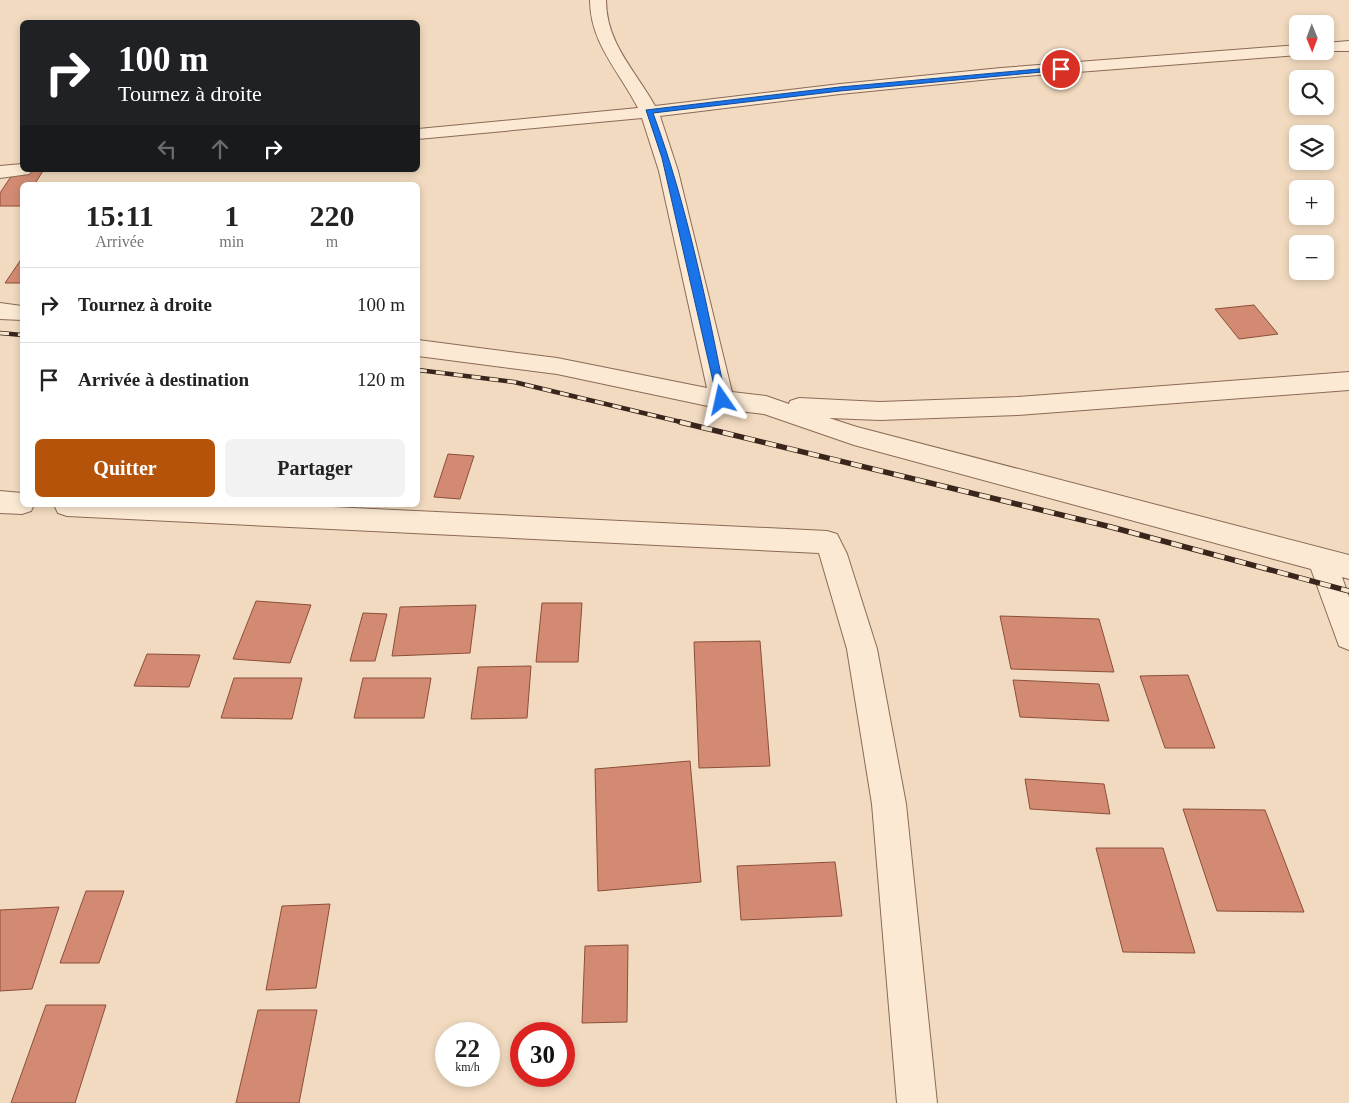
<!DOCTYPE html>
<html lang="fr">
<meta charset="utf-8">
<style>
:root{--surface:#fff;--page:#f2f2f2;--text:#222;--muted:#767676;--line:#e0e0e0;--accent:#b45309}
body{margin:0;font-family:Georgia,serif;background:var(--page);color:var(--text);height:100vh;display:flex;flex-direction:column;font-size:19px;white-space:nowrap}
*{box-sizing:border-box;margin:0}
p{font-size:16px;color:var(--muted)}
.icon{flex:none;width:28px;height:28px;fill:none;stroke:currentColor;stroke-width:2;stroke-linecap:round;stroke-linejoin:round}
.map{position:relative;flex:1;overflow:hidden}
.sheet{position:absolute;left:20px;top:182px;width:400px;height:325px;display:flex;flex-direction:column;background:var(--surface);border-radius:8px;box-shadow:0 2px 8px #0003}
.sheet>*{flex:none}
.hud{position:absolute;left:20px;top:20px;width:400px;height:152px;border-radius:8px;box-shadow:0 2px 8px #0003;background:#202124;color:#fff;overflow:hidden}
.needle{width:32px;rotate:179deg}
.fabs{position:absolute;left:1289px;top:15px;display:grid;gap:10px}
.fabs a{display:grid;place-items:center;width:45px;height:45px;border-radius:8px;background:var(--surface);box-shadow:0 2px 8px #0003;font-size:25px}
.speed{position:absolute;left:435px;top:1022px;display:flex;gap:10px;font-size:25px;font-weight:700;text-align:center}
.speed>*{display:grid;place-content:center;width:65px;height:65px;border-radius:50%;background:var(--surface);box-shadow:0 2px 8px #0003;line-height:1}
.speed small{font-size:12px;font-weight:400}
.speed .limit{border:8px solid #d22;background:#fff;color:#111}
.pin{position:absolute;display:grid;place-items:center;width:42px;height:42px;color:#fff;margin:-21px;border:2px solid #fff;border-radius:50%;box-shadow:0 1px 5px #0007}
.me{position:absolute;width:55px;margin:-28px;rotate:349deg;stroke-linejoin:round;filter:drop-shadow(0 0 4px #0008)}
.turn{display:flex;align-items:center;gap:18px;height:105px;padding:0 15px;font-size:22px}
.turn .icon{width:65px;height:65px;stroke-width:2.5}
.turn b{display:block;font-size:35px;line-height:42px}
.lanes{display:flex;align-items:center;height:48px;padding:0 15px;background:#0003;justify-content:center;gap:25px;direction:ltr}
.lanes .off{opacity:.35}
.eta{display:flex;justify-content:space-evenly;align-items:center;height:85px;text-align:center}
.eta b{font-size:30px;font-weight:600;line-height:35px}
.action{display:flex;gap:10px;margin-top:auto;padding:10px 15px}
.action a{flex:1;height:58px;border-radius:8px;background:var(--accent);color:#fff;font-size:20px;font-weight:600;line-height:58px;text-align:center}
.action a+a{background:var(--page);color:var(--text)}
ul{padding:0;list-style:none}
li{display:flex;align-items:center;gap:15px;height:75px;padding:0 15px;border-top:1px solid var(--line)}
li div{flex:1}
li b{display:block;font-size:19px}
li em{font-style:normal}
.map>svg:first-child{display:block}
.building{fill:#d28b72;stroke:#8c4e3a}
.lines{fill:none;stroke-linecap:round;stroke-linejoin:round}
.street-casing{stroke:#8b6a56;stroke-width:2}
.street{fill:#fbe9d3;fill-rule:evenodd}
.rail-far1-casing{stroke:#39251c;stroke-width:4.5}
.rail-casing{stroke:#39251c;stroke-width:5.5}
.rail-far1{stroke:#f8e6cf;stroke-width:3;stroke-dasharray:9;stroke-linecap:butt}
.rail{stroke:#f8e6cf;stroke-width:4;stroke-dasharray:11;stroke-linecap:butt}
.route{fill:#1a73e8;stroke:#114b97}
</style>
<div class="map">
<svg width="1349" height="1103" viewBox="0 0 1349 1103">
<rect width="100%" height="100%" fill="#f1dabf"/>
<path class="building" d="M43 171 34 185H22V202L20 206H0V193L14 172Z
M22 258V283H5Z
M1254 305 1278 334 1239 339 1215 309Z
M448 454 474 456 460 499 434 497Z
M256 601 311 605 290 663 233 659Z
M542 603H582L578 662H536Z
M476 605 470 653 392 656 400 607Z
M363 613 387 614 375 661H350Z
M1000 616 1099 619 1114 672 1011 669Z
M760 641 770 766 699 768 694 642Z
M147 654 200 655 189 687 134 686Z
M531 666 527 718 471 719 478 667Z
M1188 675 1215 748H1165L1140 676Z
M234 678H302L292 719 221 718Z
M363 678H431L424 718H354Z
M1013 680 1099 684 1109 721 1020 717Z
M690 761 701 882 598 891 595 769Z
M1025 779 1104 784 1110 814 1030 809Z
M1183 809 1265 810 1304 912 1217 911Z
M1096 848H1163L1195 953 1123 952Z
M835 862 842 916 741 920 737 866Z
M86 891H124L99 963H60Z
M330 904 316 988 266 990 282 906Z
M59 907 32 989 0 991V910Z
M628 945 627 1022 582 1023 585 946Z
M46 1005H106L75 1103H11Z
M258 1010H317L299 1103H236Z"/>
<g class="lines">
<defs>
<path id="street" d="M590 0H606C606 43 635 70 655 106L840 84 1001 68 1298 45V51H1305L1298 55 1001 78 840 94 660 116 678 171 732 392 766 396 789 404 790 401 799 398 880 402 1018 397 1349 372V390L1018 415 880 420 829 418 857 427 1349 555V579L1342 577 1349 597V650L1339 646 1311 569 854 445 764 414 722 409 557 374 418 356V340L557 358 707 388 659 171 642 118 418 139V129L638 108C619 71 590 43 590 0Z
M1349 41V51H1319H1325V43Z
M22 164V170H32L29 174 0 178V166Z
M0 303 22 306V320L0 319Z
M0 491 22 493V505H34L31 511 22 514 0 513Z
M54 505H291L827 531 837 534 847 554 877 649 906 804 937 1103H897L872 804 847 649 819 553 67 516 58 513Z"/>
</defs>
<use href="#street" class="street-casing"/>
<use href="#street" class="street"/>
<defs>
<path id="rail-far1" d="M0 333 22 335
M418 370 514 382 685 423"/>
<path id="rail" d="M680 422 1111 527 1349 591"/>
</defs>
<use href="#rail-far1" class="rail-far1-casing"/>
<use href="#rail" class="rail-casing"/>
<use href="#rail-far1" class="rail-far1"/>
<use href="#rail" class="rail"/>
</g>
<path class="route" d="M1061 67 1063 70 840 91 653 113C687 205 707 304 726 400L722 404 718 403 662 158 646 110 840 87Z"/>
</svg>
<div class="fabs">
<a><svg class="needle" viewBox="-14 -14 28 28"><path d="M0-13l5 13h-10z" fill="#e53935"/><path d="M0 13l5-13h-10z" fill="#767676"/></svg></a>
<a><svg class="icon" aria-label="search" viewBox="0 0 24 24"><circle cx="10" cy="10" r="6"/><path d="M15 15l6 6"/></svg></a>
<a><svg class="icon" aria-label="layers" viewBox="0 0 24 24"><path d="M12 4l9 5-9 5-9-5zM3 14l9 5 9-5"/></svg></a>
<a>+</a>
<a>−</a>
</div>
<div class="speed"><div>22<small>km/h</small></div><div class="limit">30</div></div>
<div class="pin" style="left:1061px;top:69px;background:#d93025"><svg class="icon" aria-label="arrive" viewBox="0 0 24 24"><path d="M6 21V4h12l-3 4 3 4H6"/></svg></div>
<svg class="me" style="left:722px;top:400px" viewBox="-20 -20 40 40"><path d="M0-17L14 15 0 8-14 15z" fill="#1a73e8" stroke="#fff" stroke-width="4"/></svg>
<div class="hud">
<div class="turn"><svg class="icon" aria-label="right" viewBox="0 0 24 24"><path d="M7 20v-9h11M14 6l5 5-5 5"/></svg><div><b>100 m</b>Tournez à droite</div></div>
<div class="lanes"><svg class="icon off" aria-label="left" viewBox="0 0 24 24"><path d="M17 20v-9H6M10 6l-5 5 5 5"/></svg><svg class="icon off" aria-label="ahead" viewBox="0 0 24 24"><path d="M12 20V5M6 11l6-6 6 6"/></svg><svg class="icon" aria-label="right" viewBox="0 0 24 24"><path d="M7 20v-9h11M14 6l5 5-5 5"/></svg></div>
</div>
<section class="sheet">
<div class="eta">
<div><b>15:11</b><p>Arrivée</p></div>
<div><b>1</b><p>min</p></div>
<div><b>220</b><p>m</p></div>
</div>
<ul>
<li><svg class="icon" aria-label="right" viewBox="0 0 24 24"><path d="M7 20v-9h11M14 6l5 5-5 5"/></svg><div><b>Tournez à droite</b></div><em>100 m</em></li>
<li><svg class="icon" aria-label="arrive" viewBox="0 0 24 24"><path d="M6 21V4h12l-3 4 3 4H6"/></svg><div><b>Arrivée à destination</b></div><em>120 m</em></li>
</ul>
<div class="action"><a>Quitter</a><a>Partager</a></div>
</section>
</div>
